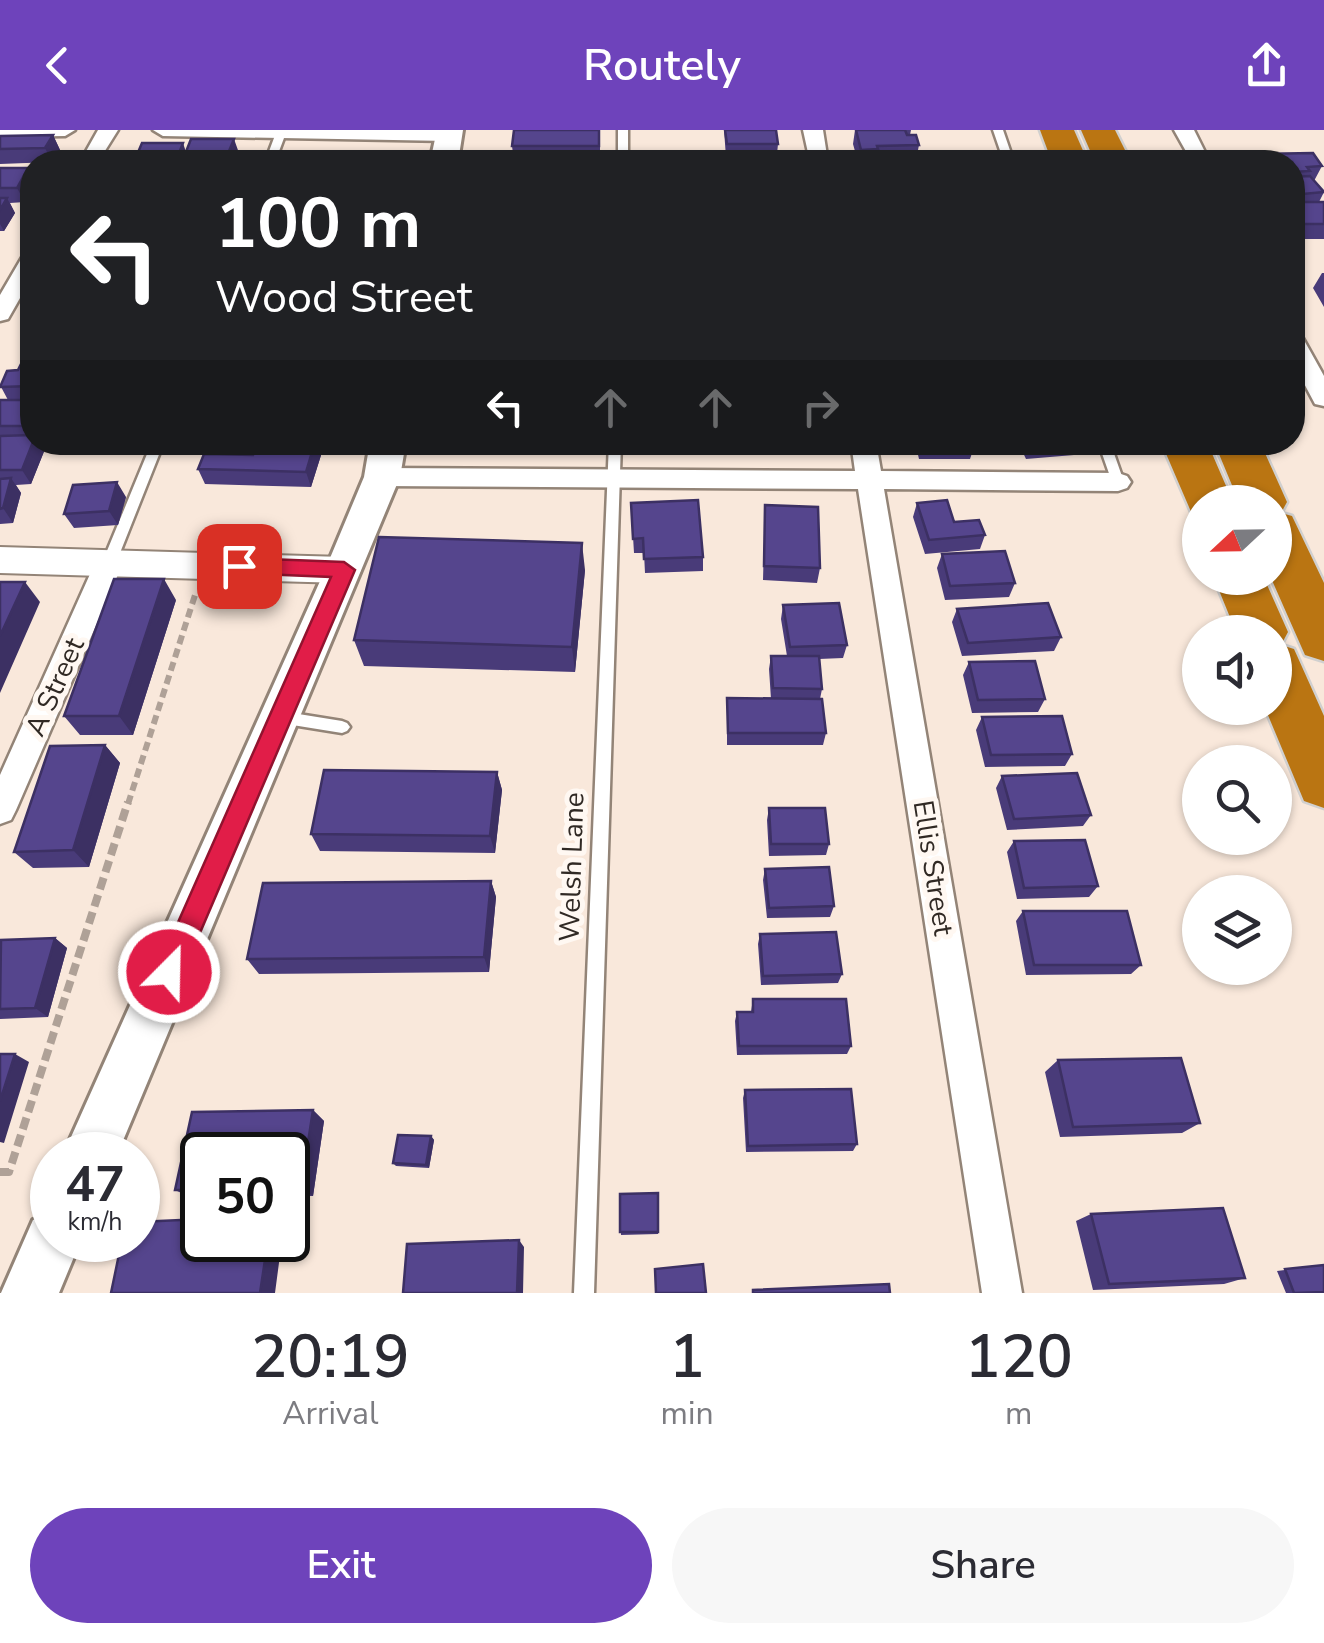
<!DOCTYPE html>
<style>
:root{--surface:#fff;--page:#f7f7f7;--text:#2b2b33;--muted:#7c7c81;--accent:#6e43bb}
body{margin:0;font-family:"Nunito Sans",sans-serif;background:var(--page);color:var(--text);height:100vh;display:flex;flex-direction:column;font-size:38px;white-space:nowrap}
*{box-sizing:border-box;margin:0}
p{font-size:32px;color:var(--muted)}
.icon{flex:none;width:55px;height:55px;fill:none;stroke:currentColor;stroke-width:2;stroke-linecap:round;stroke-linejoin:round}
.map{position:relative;height:1163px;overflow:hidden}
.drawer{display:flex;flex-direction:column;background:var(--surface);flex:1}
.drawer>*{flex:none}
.banner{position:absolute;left:20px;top:20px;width:1285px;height:305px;border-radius:40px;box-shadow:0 2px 8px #0004;background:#202124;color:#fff;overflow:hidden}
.needle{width:65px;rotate:248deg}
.tools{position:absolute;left:1182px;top:355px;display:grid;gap:20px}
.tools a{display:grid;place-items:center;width:110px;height:110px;border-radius:50%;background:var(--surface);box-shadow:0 2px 8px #0004;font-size:50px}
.speed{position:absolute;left:30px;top:1002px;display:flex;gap:20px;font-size:50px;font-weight:700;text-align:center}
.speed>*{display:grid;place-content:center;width:130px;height:130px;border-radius:50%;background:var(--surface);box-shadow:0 2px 8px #0004;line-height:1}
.speed small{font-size:25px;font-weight:400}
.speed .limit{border:5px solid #111;border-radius:15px;background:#fff;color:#111}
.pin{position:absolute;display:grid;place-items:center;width:85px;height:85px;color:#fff;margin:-42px;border-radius:20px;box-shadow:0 5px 15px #0006}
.me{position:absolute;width:110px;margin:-55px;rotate:23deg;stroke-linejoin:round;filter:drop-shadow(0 0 8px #0008)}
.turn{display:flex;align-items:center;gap:35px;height:210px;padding:0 30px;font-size:45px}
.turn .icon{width:130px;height:130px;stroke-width:2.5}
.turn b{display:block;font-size:70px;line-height:85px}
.lanes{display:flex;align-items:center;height:95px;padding:0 30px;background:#0003;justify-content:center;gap:50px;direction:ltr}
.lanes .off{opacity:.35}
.eta{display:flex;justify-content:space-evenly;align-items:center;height:170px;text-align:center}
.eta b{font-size:60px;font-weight:600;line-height:70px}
.primary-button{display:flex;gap:20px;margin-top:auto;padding:20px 30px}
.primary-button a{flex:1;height:115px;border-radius:60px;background:var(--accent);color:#fff;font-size:40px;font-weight:600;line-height:115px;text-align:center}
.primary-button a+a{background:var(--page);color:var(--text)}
header{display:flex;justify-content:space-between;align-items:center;height:130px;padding:0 30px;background:var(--accent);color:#fff;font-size:45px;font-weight:600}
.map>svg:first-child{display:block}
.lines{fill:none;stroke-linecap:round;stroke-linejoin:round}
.service-casing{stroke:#938477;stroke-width:5}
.minor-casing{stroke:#938477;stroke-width:5}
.tertiary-casing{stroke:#938477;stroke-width:4}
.secondary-casing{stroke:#938477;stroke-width:6}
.motorway-casing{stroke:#d1d0cf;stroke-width:5}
.path-far1{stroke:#afa197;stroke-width:6;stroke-dasharray:9 5;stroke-linecap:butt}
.path{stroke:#afa197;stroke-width:8;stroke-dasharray:12 6;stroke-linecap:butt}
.service{fill:#fff;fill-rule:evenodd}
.minor{fill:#fff;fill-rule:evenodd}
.tertiary{fill:#fff;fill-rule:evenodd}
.secondary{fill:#fff;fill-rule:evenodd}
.motorway{fill:#ba7512;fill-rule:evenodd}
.wall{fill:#493b79}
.shaded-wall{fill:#3c3063}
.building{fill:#55458d;stroke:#3c3063;stroke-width:2.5}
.route{fill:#e11d48;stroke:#92132f;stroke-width:2.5}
.labels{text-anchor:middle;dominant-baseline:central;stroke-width:10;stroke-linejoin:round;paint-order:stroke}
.street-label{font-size:28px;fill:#302924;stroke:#fff8f2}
</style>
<header><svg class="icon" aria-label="back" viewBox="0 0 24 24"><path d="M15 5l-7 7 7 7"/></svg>Routely<svg class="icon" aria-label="share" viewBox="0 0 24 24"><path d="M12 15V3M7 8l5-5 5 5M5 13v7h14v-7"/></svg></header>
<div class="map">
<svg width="1324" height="1163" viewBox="0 0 1324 1163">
<rect width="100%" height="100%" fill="#f9e8db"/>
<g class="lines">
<defs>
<path id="service" d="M277 0H287L275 32H265Z
M618 0H628V32H618Z
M993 0H1003L1014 32H1004Z
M152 312H164L116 433 114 437H104L102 433Z
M609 312H621L594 1163H574Z
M1098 312H1110L1124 352 1123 355 1118 357 1112 352Z
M280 581 342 591 347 593 350 597 347 601 342 603 280 593 275 591 272 587 275 583Z"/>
<path id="minor" d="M0 0H75L65 6 0 7Z
M98 0H118L98 32H80Z
M153 0H452L459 5 449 11 163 6Z
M803 0H823L828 32H810Z
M1174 0H1194L1210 32H1192Z
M32 123V147L8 189 0 191V165L24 124Z
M1292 201 1300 203 1324 246V276L1315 274 1292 231Z
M851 312H876L881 341 1118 343 1127 346 1131 352 1127 358 1118 361 884 359 1022 1163H982L858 359 382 356 373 353 369 347 373 341 382 338 855 341Z
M109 423 119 426 123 433 16 680 11 690 0 694V645L95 433 99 426Z"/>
<path id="tertiary" d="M0 417 344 427 356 431 361 440 356 449 344 453 0 443Z"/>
<path id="secondary" d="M437 0H463L458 32H430Z
M370 312H406L400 347 117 1025H63L325 440 364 347Z
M52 1082V1110H81L59 1163H1L33 1090Z"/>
<path id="motorway" d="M1040 0H1074L1088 32H1052Z
M1081 0H1115L1131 32H1095Z
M1161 312H1207L1233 372H1200V387L1192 384Z
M1214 312H1260L1287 372 1281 383 1292 386 1324 453V531L1305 525 1271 448H1275V372H1239Z
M1214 448H1264L1288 502 1281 515 1294 519 1324 586V678L1304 671 1265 578H1275V502H1236Z"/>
</defs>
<use href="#service" class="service-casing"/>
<use href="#minor" class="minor-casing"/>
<use href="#tertiary" class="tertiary-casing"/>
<use href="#secondary" class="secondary-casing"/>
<use href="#motorway" class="motorway-casing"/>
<path class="path-far1" d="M128 674 196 462"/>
<path class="path" d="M0 1042H9L128 672"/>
<use href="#service" class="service"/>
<use href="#minor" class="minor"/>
<use href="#tertiary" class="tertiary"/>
<use href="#secondary" class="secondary"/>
<use href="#motorway" class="motorway"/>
</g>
<path class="wall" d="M600 0V31H514L512 16Z
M724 0H776L778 14 777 24 780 32H723V27H726Z
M855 0H911L910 5 919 15 916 30H876V32H858L853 14Z
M53 5 60 20 53 32 0 34V6Z
M1256 24 1322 36 1314 51 1324 62 1319 72H1324V109H1296L1292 103V32H1253Z
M0 38H28L25 72 10 73 15 83 4 101H0Z
M1322 143H1324V177L1313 158Z
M32 230V312L45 319 31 354 16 355 21 363 13 393 0 394V270H8L0 255Z
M915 312H974L975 314 970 329H919Z
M1018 312H1080L1074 325 1026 329Z
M322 322 311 357 205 354 198 339 253 325Z
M126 367 118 395 74 398 64 384Z
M631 373 703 427V441L645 443 644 423H634Z
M917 373 985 405 980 419 925 424 913 387Z
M765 375 820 438 817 453 763 450Z
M942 424 1015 453 1009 467 945 470 937 438Z
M585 440 575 542 364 536 354 510Z
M176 470 133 605H80L64 586Z
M783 475 847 515 843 528 819 529 822 559 820 569 826 603 823 615H727V568L771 569 769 539 771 526H787L781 489Z
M957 479 1061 507 1054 521 962 526 952 492Z
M969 532 1045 569 1038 582 972 583 963 545Z
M982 587 1072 624 1065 636 985 637 976 600Z
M105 615 120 633 89 737 33 738 14 722Z
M497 642 502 660 495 723 320 721 311 704Z
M1002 646 1091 685 1083 696 1007 700 996 658Z
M769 678 829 714 826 725 769 726 767 690Z
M1014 711 1098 756 1089 767 1017 769 1007 722Z
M765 739 834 776 830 787 767 788 763 750Z
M491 751 496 767 489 842 259 844 247 829Z
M1023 781 1141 835 1131 844 1026 845 1016 791Z
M760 804 842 844 838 853 761 855 758 814Z
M55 808 67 818 48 887 0 889V813Z
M753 869 851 916 847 924 737 925 735 891 737 882H751Z
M1058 930 1200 993 1182 1003 1060 1007 1045 942Z
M745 960 857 1014 853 1021 746 1022 743 968Z
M313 980 324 991 313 1066H288V1025H202V1068H192L175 1060 192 982Z
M431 1006 434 1010 429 1038 396 1036 393 1033Z
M658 1063V1104L621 1105 620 1064Z
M1091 1084 1245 1148 1224 1154 1093 1160 1076 1091Z
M1324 1135V1163H1286L1277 1141Z"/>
<path class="shaded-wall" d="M53 5 60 20 52 32 45 18Z
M234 9 239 23 235 32H225Z
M183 13 188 28 187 32H176Z
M28 38 32 47V58L25 72 17 58Z
M7 68 15 83 4 101 0 94V80Z
M33 312H41L45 319 31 354 22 340Z
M315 312H318L322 322 311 357 306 342Z
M11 348 21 363 13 393 3 378Z
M117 352 126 367 118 395 109 381Z
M582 413 585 440 575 542 572 517Z
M164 449 176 470 133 605 119 586Z
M25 452 40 472 0 563V506Z
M105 615 120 633 89 737 73 720Z
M497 642 502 660 495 723 490 706Z
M491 751 496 767 489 842 484 827Z
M55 808 67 818 48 887 35 878Z
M15 924 29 932 4 1013 0 1012V971Z
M313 980 324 991 313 1066 301 1058Z
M431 1006 434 1010 429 1038 426 1035Z
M268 1110H282L275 1163H260Z
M519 1110 524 1117 523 1163H517Z"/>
<path class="building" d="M514 0H599V16H512Z
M725 0H776L778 14H727Z
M856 0H905L907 5H916L919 15 877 16 878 19 861 20Z
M53 5 45 18 0 19V6Z
M191 9H234L225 31 182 32Z
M142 13H183L176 31 134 32Z
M326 22H359L356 32H323Z
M1313 23 1322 36 1307 37 1310 41 1292 42V32H1262L1256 24Z
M778 24 780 32H725L723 27Z
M0 38H28L17 58H0Z
M1310 46 1324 62 1292 65V47Z
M0 68H7L0 80Z
M1292 72H1324V94H1304L1292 75Z
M23 230H32V256L0 257 7 241 18 240Z
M0 270H32V290L29 296H0Z
M32 305 33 312 22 340H0V306Z
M258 312H315L306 342 198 339 204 324 253 325Z
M922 312H974L975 314 923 315Z
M11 348 3 378 0 379V349Z
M117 352 109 381 64 384 73 355Z
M698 370 703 427 644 429 643 408 633 409 631 373Z
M947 370 954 392 979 390 985 405 929 410 917 373Z
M765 375 818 377 820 438 764 436Z
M379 407 582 413 572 517 354 510Z
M1005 421 1015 453 950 456 942 424Z
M114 449H164L119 586H64Z
M0 452H25L0 506Z
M839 473 847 515 790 517 783 475Z
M1048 473 1061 507 968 513 957 479Z
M771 526H819L822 559 773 558Z
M1035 531 1045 569 978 570 969 532Z
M727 568 822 569 826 603H728Z
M1062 586 1072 624 991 625 982 587Z
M105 615 73 720 14 722 50 616Z
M324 640 497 642 490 706 311 704Z
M1077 643 1091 685 1014 689 1002 646Z
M769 678H825L829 714H771Z
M1085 710 1098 756 1024 758 1014 711Z
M829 737 834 776 769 778 765 739Z
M491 751 484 827 247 829 263 753Z
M1023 781H1127L1141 835H1034Z
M836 802 842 844 763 846 760 804Z
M55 808 35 878 0 879 1 810Z
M753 869H846L851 916H739L737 882H753Z
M0 924H15L0 971Z
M1181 928 1200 993 1073 997 1058 930Z
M851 959 857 1014 748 1016 745 960Z
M313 980 301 1058H288V1025H202V1060H175L192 982Z
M398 1005 431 1006 426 1035 393 1033Z
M658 1063V1102H620V1064Z
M1223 1078 1245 1148 1109 1154 1091 1084Z
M202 1089V1110H268L260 1163H111L122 1110H138V1092Z
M519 1110 517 1163H403L407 1114Z
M703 1134 706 1163H656L655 1139Z
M1324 1135V1162L1294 1163 1285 1139Z
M889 1154 890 1163H753V1160Z"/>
<path class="route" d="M239 428 344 432 355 440 179 852 169 855 160 852 156 842 331 447 239 443 229 436Z"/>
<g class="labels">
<g class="street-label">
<text transform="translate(55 557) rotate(-66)">A Street</text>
<text transform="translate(572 737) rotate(-88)">Welsh Lane</text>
<text transform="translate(933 738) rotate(81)">Ellis Street</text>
</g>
</g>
</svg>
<div class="tools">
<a><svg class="needle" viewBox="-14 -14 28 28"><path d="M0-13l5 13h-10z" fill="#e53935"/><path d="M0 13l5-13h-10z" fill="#7c7c81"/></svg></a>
<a><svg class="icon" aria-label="sound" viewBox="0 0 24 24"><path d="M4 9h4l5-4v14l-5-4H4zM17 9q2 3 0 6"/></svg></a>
<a><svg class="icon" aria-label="search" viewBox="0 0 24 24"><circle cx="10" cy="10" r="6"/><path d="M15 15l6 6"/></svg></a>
<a><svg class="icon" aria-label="layers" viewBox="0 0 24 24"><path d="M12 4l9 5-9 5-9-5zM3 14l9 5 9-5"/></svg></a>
</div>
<div class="speed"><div>47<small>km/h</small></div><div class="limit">50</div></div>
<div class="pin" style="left:239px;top:436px;background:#d93025"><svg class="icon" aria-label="arrive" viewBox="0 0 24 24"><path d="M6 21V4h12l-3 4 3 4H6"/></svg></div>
<svg class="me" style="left:169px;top:842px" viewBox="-20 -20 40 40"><circle r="17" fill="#e11d48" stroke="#fff" stroke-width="3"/><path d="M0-11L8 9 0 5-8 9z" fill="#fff"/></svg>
<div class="banner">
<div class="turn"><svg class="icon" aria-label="left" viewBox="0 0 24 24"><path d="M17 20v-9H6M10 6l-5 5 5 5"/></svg><div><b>100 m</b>Wood Street</div></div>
<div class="lanes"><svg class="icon" aria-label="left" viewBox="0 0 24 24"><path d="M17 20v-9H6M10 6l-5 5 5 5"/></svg><svg class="icon off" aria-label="ahead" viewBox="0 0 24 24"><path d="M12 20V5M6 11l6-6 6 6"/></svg><svg class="icon off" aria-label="ahead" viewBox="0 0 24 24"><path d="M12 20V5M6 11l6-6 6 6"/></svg><svg class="icon off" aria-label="right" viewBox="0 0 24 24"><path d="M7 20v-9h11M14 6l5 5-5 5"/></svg></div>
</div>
</div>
<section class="drawer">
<div class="eta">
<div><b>20:19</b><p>Arrival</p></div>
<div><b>1</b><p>min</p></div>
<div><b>120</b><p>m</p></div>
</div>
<div class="primary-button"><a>Exit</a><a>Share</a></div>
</section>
